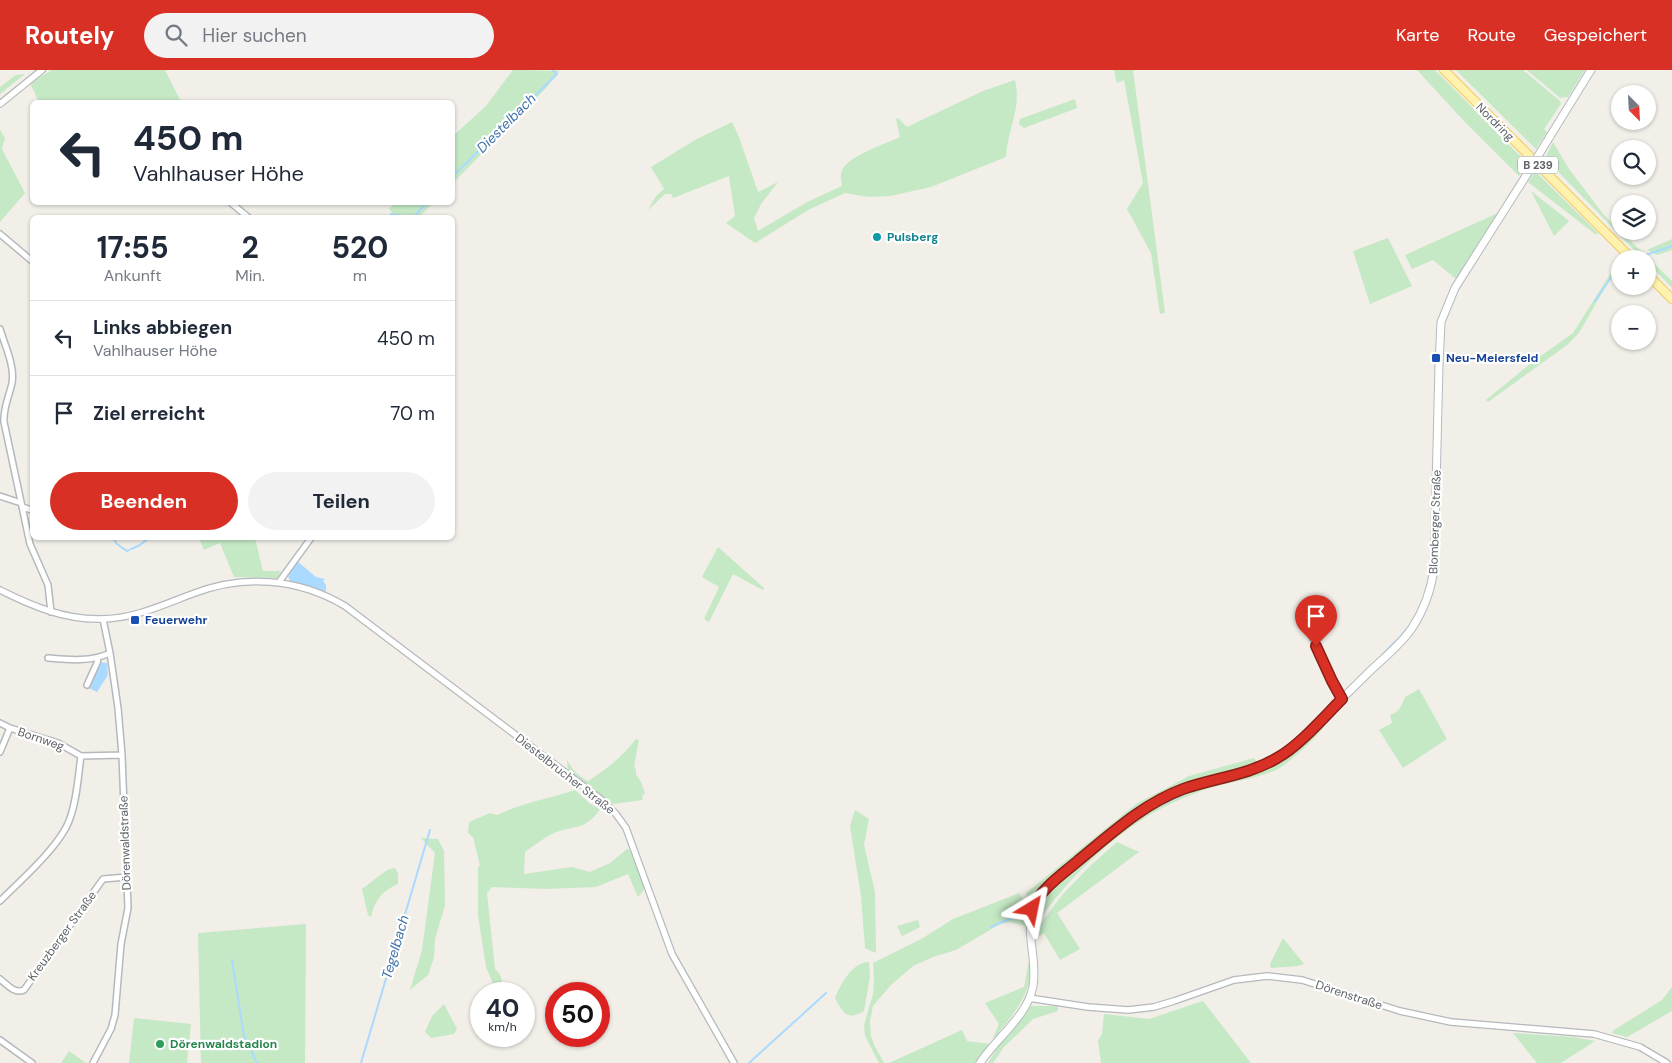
<!DOCTYPE html>
<html lang="de">
<meta charset="utf-8">
<style>
:root{--surface:#fff;--page:#f2f2f3;--text:#1f2937;--muted:#747a83;--line:#e0e1e3;--accent:#d93025}
body{margin:0;font-family:"DM Sans",sans-serif;background:var(--page);color:var(--text);height:100vh;display:flex;flex-direction:column;font-size:19px;white-space:nowrap}
*{box-sizing:border-box;margin:0}
p{font-size:16px;color:var(--muted)}
.icon{flex:none;width:28px;height:28px;fill:none;stroke:currentColor;stroke-width:2;stroke-linecap:round;stroke-linejoin:round}
.map{position:relative;flex:1;overflow:hidden}
.sheet{position:absolute;left:30px;top:145px;width:425px;height:325px;display:flex;flex-direction:column;background:var(--surface);border-radius:8px;box-shadow:0 1px 4px #0004}
.sheet>*{flex:none}
.top-card{position:absolute;left:30px;top:30px;width:425px;height:105px;border-radius:8px;box-shadow:0 1px 4px #0004;background:#fff;color:var(--text);overflow:hidden}
.needle{width:32px;rotate:156deg}
.tools{position:absolute;left:1611px;top:15px;display:grid;gap:10px}
.tools a{display:grid;place-items:center;width:45px;height:45px;border-radius:50%;background:var(--surface);box-shadow:0 1px 4px #0004;font-size:25px}
.speed{position:absolute;left:470px;top:912px;display:flex;gap:10px;font-size:25px;font-weight:700;text-align:center}
.speed>*{display:grid;place-content:center;width:65px;height:65px;border-radius:50%;background:var(--surface);box-shadow:0 1px 4px #0004;line-height:1}
.speed small{font-size:12px;font-weight:400}
.speed .limit{border:8px solid #d22;background:#fff;color:#111}
.pin{position:absolute;display:grid;place-items:center;width:42px;height:42px;color:#fff;margin:-51px -21px;border-radius:50% 50% 50% 0;rotate:-45deg;box-shadow:0 0 5px #0007}
.pin .icon{rotate:45deg}
.me{position:absolute;width:55px;margin:-28px;rotate:35deg;stroke-linejoin:round;filter:drop-shadow(0 0 4px #0008)}
.turn{display:flex;align-items:center;gap:18px;height:105px;padding:0 20px;font-size:22px}
.turn .icon{width:65px;height:65px;stroke-width:2.5}
.turn b{display:block;font-size:35px;line-height:42px}
.eta{display:flex;justify-content:space-evenly;align-items:center;height:85px;text-align:center}
.eta b{font-size:30px;font-weight:700;line-height:35px}
.primary-button{display:flex;gap:10px;margin-top:auto;padding:10px 20px}
.primary-button a{flex:1;height:58px;border-radius:30px;background:var(--accent);color:#fff;font-size:20px;font-weight:700;line-height:58px;text-align:center}
.primary-button a+a{background:var(--page);color:var(--text)}
ul{padding:0;list-style:none}
li{display:flex;align-items:center;gap:15px;height:75px;padding:0 20px;border-top:1px solid var(--line)}
li div{flex:1}
li b{display:block;font-size:19px}
li em{font-style:normal}
header{display:flex;align-items:center;gap:30px;box-sizing:border-box;height:70px;padding:0 25px;background:var(--accent);color:#fff}
header strong{font-size:24px}
nav{display:flex;gap:28px;margin-inline-start:auto;font-size:18px}
.search{width:350px;height:45px;background:var(--page);display:flex;align-items:center;gap:12px;box-sizing:border-box;padding:0 18px;border-radius:28px;color:var(--muted);font-size:19px}
.map>svg:first-child{display:block}
.green{fill:#c5e8c5}
.water{fill:#aadaff}
.lines{fill:none;stroke-linecap:round;stroke-linejoin:round}
.stream{stroke:#aadaff;stroke-width:2}
.minor-casing{stroke:#b5b8bc;stroke-width:8}
.tertiary-casing{stroke:#b5b8bc;stroke-width:8}
.secondary-casing{stroke:#b6babf;stroke-width:9}
.primary-casing{stroke:#f2c960;stroke-width:10}
.minor{stroke:#fff;stroke-width:5}
.tertiary{stroke:#fff;stroke-width:5.5}
.secondary{stroke:#fff;stroke-width:7}
.primary{stroke:#fff2af;stroke-width:8}
.secondary-bridge-casing{stroke:#b6babf;stroke-width:9;stroke-linecap:butt}
.secondary-bridge{stroke:#fff;stroke-width:7}
.route-casing{stroke:#8d1f18;stroke-width:12}
.route{stroke:#d93025;stroke-width:9}
.culture-dot{fill:#0f9aa8;stroke:#fff;stroke-width:2}
.transit-dot{fill:#1a4fb4;stroke:#fff;stroke-width:2}
.leisure-dot{fill:#2e9e5b;stroke:#fff;stroke-width:2}
.labels{text-anchor:middle;dominant-baseline:central;stroke-width:4.5;stroke-linejoin:round;paint-order:stroke}
.shield{fill:#fff;stroke:#8f9295;stroke-width:1}
.shield-label{font-size:11px;font-weight:bold;fill:#5f6368}
.street-label{font-size:12px;fill:#5f6368;stroke:#fff}
.culture-label{font-size:12px;font-weight:bold;fill:#0d838f;stroke:#fff;text-anchor:start}
.transit-label{font-size:12px;font-weight:bold;fill:#164399;stroke:#fff;text-anchor:start}
.leisure-label{font-size:12px;font-weight:bold;fill:#27864d;stroke:#fff;text-anchor:start}
.water-label{font-size:14px;font-style:italic;fill:#4174aa;stroke:#fff}
</style>
<header>
<strong>Routely</strong>
<div class="search"><svg class="icon" aria-label="search" viewBox="0 0 24 24"><circle cx="10" cy="10" r="6"/><path d="M15 15l6 6"/></svg>Hier suchen</div>
<nav><a>Karte</a><a>Route</a><a>Gespeichert</a></nav>
</header>
<div class="map">
<svg width="1672" height="993" viewBox="0 0 1672 993">
<rect width="100%" height="100%" fill="#f1efe8"/>
<path class="green" d="M52 0H165L181 32H39L30 13Z
M513 0 559 1 547 17 453 113V66L486 36Z
M1114 0H1133L1165 243 1160 244 1151 183 1127 139 1143 113 1124 10 1117 13Z
M1417 0H1435L1527 93 1519 106 1463 50Z
M1456 0H1523L1560 31 1561 34 1544 59 1547 62 1536 79Z
M1527 0H1585L1568 27 1560 28Z
M25 4 0 24V17L16 5Z
M1015 10C1022 40 1007 59 1006 87L931 117 890 126 868 127 845 123 808 140 755 173 726 153 735 146 729 106 673 128 671 124H665L648 140 656 126 664 119 651 97 695 70 732 52 739 67 758 122 778 112 761 134 754 148 758 161 807 132 842 116C842 112 840 108 841 104 843 87 886 74 900 67L896 49 898 48 907 57 983 21Z
M1075 29 1077 38 1024 58 1019 54 1020 49Z
M0 60 5 68 2 77 3 81 25 123 0 152Z
M1553 72 1569 99 1604 145 1672 211V218L1648 193V189H1643L1545 88Z
M1535 101 1599 164H1595L1528 112Z
M1531 121 1569 151 1554 166Z
M395 133V132L433 133 418 148 396 147 389 139Z
M1498 143 1456 209 1433 190 1412 199 1405 185Z
M1388 168 1412 216 1370 234 1353 181Z
M1672 169V180L1657 185 1647 180Z
M1617 196 1620 200 1610 209 1579 263 1567 275 1488 332 1486 330 1535 290 1573 263 1609 206Z
M199 468H255L263 501H281L277 508 234 507 220 473 204 480Z
M718 477 764 518 763 520 733 504 709 552 704 549 719 517 702 507Z
M1419 619 1447 669 1403 698 1379 660 1392 653 1390 645C1400 642 1401 636 1405 627Z
M1325 649C1325 653 1325 656 1322 659 1315 669 1285 697 1274 701 1252 710 1227 712 1204 720 1184 727 1164 736 1146 747 1102 775 1062 815 1033 859V845L1045 823 1086 787 1139 745 1175 725 1260 699Z
M636 669 639 670 634 696 636 700V705L640 710 645 723 642 726 643 730 613 734 568 701 567 690C573 700 578 706 588 711 607 699 622 687 636 669Z
M1268 687V690L1141 738 1038 825 1031 835 1026 823 1136 734 1189 706 1254 688 1257 692Z
M575 720 589 733 600 739C585 762 573 754 552 764 542 769 534 776 525 782L524 804 572 797 590 802 610 793 627 779H629C634 792 643 807 644 820L638 827 628 804 596 817 545 819 492 817 487 823 495 899 500 904 504 919 497 923 486 897 478 845V797L480 796 473 767 468 763 469 752 490 743 497 745C522 733 548 729 575 720Z
M855 740 869 749 864 775 875 822 876 883 865 878 861 826 850 756Z
M421 768 438 769 444 781 445 835 435 869 434 888 428 905 410 920 422 880 435 783Z
M1117 772 1139 782 1057 843 1080 879 1060 890 1044 863 1036 868V860L1063 824 1089 797Z
M395 798 398 803V814C382 821 375 830 371 847L368 845 362 819 387 800Z
M1019 823 1028 838 1026 856 1010 852 1000 854 956 880 933 887 913 896 891 915 873 936 870 951 871 966 874 975 884 993H879L865 966 864 955 873 924 874 909 873 893 923 868 953 849Z
M918 850 920 857 902 866 897 856Z
M306 854 305 993H201L198 863Z
M1283 868 1304 894 1298 896 1271 898 1270 894Z
M1029 890C1036 921 1012 945 995 967L993 968 999 954 985 933 1024 917Z
M866 892H869L870 907 864 941C847 951 843 943 835 928 841 914 850 896 866 892Z
M1672 917V941L1627 967 1612 963 1614 960 1662 930Z
M1203 931 1251 993H1101L1098 971 1102 964 1104 944 1149 949Z
M444 934 457 959 454 964 431 968 425 962 432 946Z
M1031 936H1058V941L1033 949 1004 977 993 993H988L997 978Z
M134 948 191 954 187 993H129Z
M962 960 967 971 990 974 977 993H889Z
M1513 963 1573 967 1595 971 1561 993H1537Z
M69 981 86 993H61Z"/>
<path class="water" d="M297 491 316 507 325 509 323 511 326 515V522L290 511 288 506Z
M99 592 107 593 108 605 97 622 89 618Z"/>
<g class="lines">
<path class="stream" d="M452 107 557 4 553 0
M391 144 412 148
M413 148 427 132
M1643 186 1672 176
M1595 231 1610 209 1620 199
M113 468 117 474 127 481 129 480
M131 479 140 475 149 468
M1382 585 1401 566 1411 554
M1262 691 1268 689
M1282 691 1300 676 1324 653
M1266 697 1276 694
M1229 702 1258 693
M1188 713 1224 703
M1129 754 1154 738 1188 722
M1114 756 1141 736 1183 716
M1047 822 1075 797
M1028 830 1042 816 1098 770
M991 857 1021 844 1025 832
M232 890 244 966 257 993
M361 993 430 760
M749 993 826 923"/>
<defs>
<path id="minor" d="M230 132 249 148
M0 164 32 191
M0 259C5 276 15 296 12 313 9 327 3 338 4 352L30 474 48 515 51 542
M0 426 21 433
M22 437 32 440
M279 512 311 468
M1310 562 1332 611 1342 629
M48 588C70 590 91 592 110 583
M87 615 97 593 98 588
M0 653 10 658 58 673 81 686
M0 682 10 658
M0 831C20 811 59 777 69 751 77 731 78 707 81 686L122 685
M0 909C7 915 15 924 24 920L103 809 127 807
M0 970 32 993
M93 993 111 959 115 945 121 874 128 838 122 685 118 638 110 583 103 549"/>
<path id="tertiary" d="M0 34 42 0
M0 520C32 536 65 550 101 549 133 549 163 535 192 524 243 504 298 508 345 536L603 731 616 744 626 758 672 884 734 993
M1029 928 1088 937 1128 940 1154 937 1174 931 1234 910 1267 906 1302 910 1400 941 1451 952 1594 964 1640 977 1667 993"/>
<path id="secondary" d="M1549 68 1591 0
M980 993C996 968 1028 946 1033 916 1039 880 1016 850 1046 819 1059 805 1074 794 1089 782 1118 757 1147 733 1183 720 1213 708 1248 704 1276 689 1290 681 1302 668 1313 657 1331 639 1349 622 1367 604 1382 589 1400 576 1412 558 1424 540 1431 520 1434 499L1439 295 1441 252 1455 218 1524 109"/>
<path id="primary" d="M1444 0 1632 189
M1648 205 1672 229"/>
</defs>
<use href="#minor" class="minor-casing"/>
<use href="#tertiary" class="tertiary-casing"/>
<use href="#secondary" class="secondary-casing"/>
<use href="#primary" class="primary-casing"/>
<use href="#minor" class="minor"/>
<use href="#tertiary" class="tertiary"/>
<use href="#secondary" class="secondary"/>
<use href="#primary" class="primary"/>
<defs>
<path id="secondary-bridge" d="M1524 109 1549 68"/>
</defs>
<use href="#secondary-bridge" class="secondary-bridge-casing"/>
<use href="#secondary-bridge" class="secondary-bridge"/>
</g>
<g class="lines">
<defs>
<path id="route" d="M1032 839C1041 818 1063 804 1079 790 1112 763 1143 734 1183 719 1214 708 1249 705 1277 688 1299 676 1324 647 1342 629L1332 611 1316 576"/>
</defs>
<use href="#route" class="route-casing"/>
<use href="#route" class="route"/>
</g>
<circle class="culture-dot" cx="877" cy="167" r="5"/>
<g class="transit-dot">
<rect x="1431" y="283" width="10" height="10" rx="2.5"/>
<rect x="130" y="545" width="10" height="10" rx="2.5"/>
</g>
<circle class="leisure-dot" cx="160" cy="974" r="5"/>
<g class="labels">
<rect class="shield" x="1518" y="86.5" width="40" height="17" rx="4"/>
<g class="shield-label">
<text x="1538" y="95">B 239</text>
</g>
<g class="street-label">
<text transform="translate(1495 52) rotate(45)">Nordring</text>
<text transform="translate(1435 452) rotate(-88)">Blomberger Straße</text>
<text transform="translate(41 669) rotate(19)">Bornweg</text>
<text transform="translate(565 704) rotate(38)">Diestelbrucher Straße</text>
<text transform="translate(125 773) rotate(-92)">Dörenwaldstraße</text>
<text transform="translate(62 866) rotate(-54)">Kreuzberger Straße</text>
<text transform="translate(1349 925) rotate(18)">Dörenstraße</text>
</g>
<g class="culture-label">
<text x="887" y="167">Pulsberg</text>
</g>
<g class="transit-label">
<text x="1446" y="288">Neu-Meiersfeld</text>
<text x="145" y="550">Feuerwehr</text>
</g>
<g class="leisure-label">
<text x="170" y="974">Dörenwaldstadion</text>
</g>
<g class="water-label">
<text transform="translate(506 53) rotate(-45)">Diestelbach</text>
<text transform="translate(395 877) rotate(-74)">Tegelbach</text>
</g>
</g>
</svg>
<div class="tools">
<a><svg class="needle" viewBox="-14 -14 28 28"><path d="M0-13l5 13h-10z" fill="#e53935"/><path d="M0 13l5-13h-10z" fill="#747a83"/></svg></a>
<a><svg class="icon" aria-label="search" viewBox="0 0 24 24"><circle cx="10" cy="10" r="6"/><path d="M15 15l6 6"/></svg></a>
<a><svg class="icon" aria-label="layers" viewBox="0 0 24 24"><path d="M12 4l9 5-9 5-9-5zM3 14l9 5 9-5"/></svg></a>
<a>+</a>
<a>−</a>
</div>
<div class="speed"><div>40<small>km/h</small></div><div class="limit">50</div></div>
<div class="pin" style="left:1316px;top:576px;background:#d93025"><svg class="icon" aria-label="arrive" viewBox="0 0 24 24"><path d="M6 21V4h12l-3 4 3 4H6"/></svg></div>
<svg class="me" style="left:1032px;top:839px" viewBox="-20 -20 40 40"><path d="M0-17L14 15 0 8-14 15z" fill="#d93025" stroke="#fff" stroke-width="4"/></svg>
<div class="top-card">
<div class="turn"><svg class="icon" aria-label="left" viewBox="0 0 24 24"><path d="M17 20v-9H6M10 6l-5 5 5 5"/></svg><div><b>450 m</b>Vahlhauser Höhe</div></div>
</div>
<section class="sheet">
<div class="eta">
<div><b>17:55</b><p>Ankunft</p></div>
<div><b>2</b><p>Min.</p></div>
<div><b>520</b><p>m</p></div>
</div>
<ul>
<li><svg class="icon" aria-label="left" viewBox="0 0 24 24"><path d="M17 20v-9H6M10 6l-5 5 5 5"/></svg><div><b>Links abbiegen</b><p>Vahlhauser Höhe</p></div><em>450 m</em></li>
<li><svg class="icon" aria-label="arrive" viewBox="0 0 24 24"><path d="M6 21V4h12l-3 4 3 4H6"/></svg><div><b>Ziel erreicht</b></div><em>70 m</em></li>
</ul>
<div class="primary-button"><a>Beenden</a><a>Teilen</a></div>
</section>
</div>
